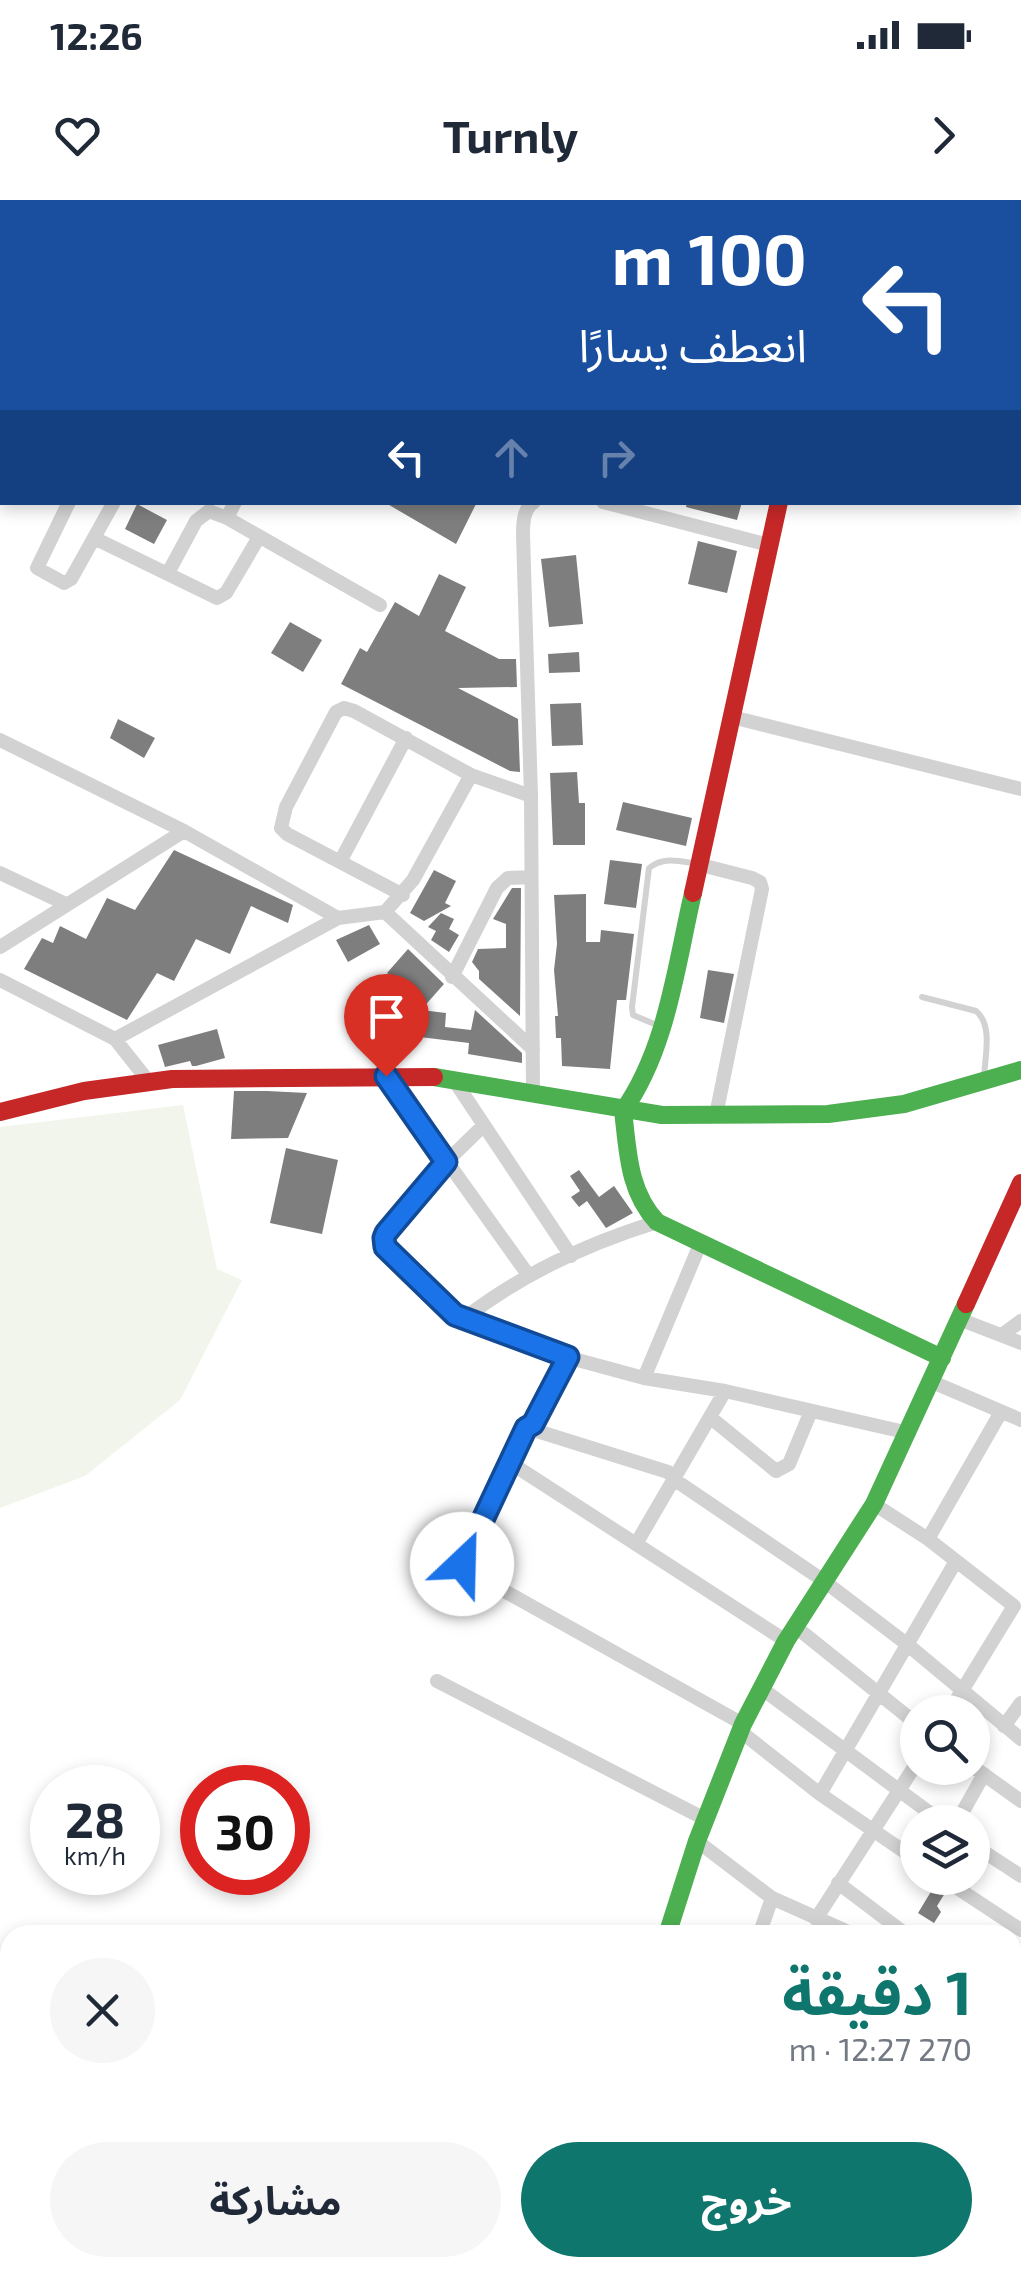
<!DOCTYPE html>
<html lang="ar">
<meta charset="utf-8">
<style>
:root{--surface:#fff;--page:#f6f6f7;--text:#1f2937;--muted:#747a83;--accent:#0f766e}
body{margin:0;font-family:"Exo 2","Noto Sans Arabic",sans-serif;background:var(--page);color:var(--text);direction:rtl;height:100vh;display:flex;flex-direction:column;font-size:38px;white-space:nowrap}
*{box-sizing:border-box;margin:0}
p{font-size:32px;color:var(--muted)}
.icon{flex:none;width:55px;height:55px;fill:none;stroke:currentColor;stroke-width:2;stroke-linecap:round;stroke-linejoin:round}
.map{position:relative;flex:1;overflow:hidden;direction:ltr}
.sheet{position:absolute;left:0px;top:1725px;width:1022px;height:352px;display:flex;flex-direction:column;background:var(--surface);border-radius:30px 30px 0 0;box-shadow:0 5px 15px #0003;direction:rtl}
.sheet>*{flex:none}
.hud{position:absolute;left:0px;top:0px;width:1022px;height:305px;box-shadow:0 5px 15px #0003;direction:rtl;background:#1a4fa0;color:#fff;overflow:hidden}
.controls{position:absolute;left:900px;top:1495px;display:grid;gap:20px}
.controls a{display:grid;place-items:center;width:90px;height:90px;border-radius:50%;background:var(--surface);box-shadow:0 5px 15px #0003;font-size:50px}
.speed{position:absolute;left:30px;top:1565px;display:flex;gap:20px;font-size:50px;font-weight:700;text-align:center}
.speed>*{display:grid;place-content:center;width:130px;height:130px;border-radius:50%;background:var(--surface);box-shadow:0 5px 15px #0003;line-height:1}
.speed small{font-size:25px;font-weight:400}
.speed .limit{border:15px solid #d22;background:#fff;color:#111}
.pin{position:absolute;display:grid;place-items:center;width:85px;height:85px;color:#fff;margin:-102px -42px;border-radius:50% 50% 50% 0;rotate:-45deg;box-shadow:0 0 10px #0007}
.pin .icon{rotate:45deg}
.me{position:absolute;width:110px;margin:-55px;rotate:24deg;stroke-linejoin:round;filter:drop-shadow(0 0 8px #0008)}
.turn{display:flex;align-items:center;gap:35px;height:210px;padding:0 50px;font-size:45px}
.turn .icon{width:130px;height:130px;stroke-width:2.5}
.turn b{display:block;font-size:70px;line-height:85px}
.lanes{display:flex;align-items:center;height:95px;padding:0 50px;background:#0003;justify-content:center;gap:50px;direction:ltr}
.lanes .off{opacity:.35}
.round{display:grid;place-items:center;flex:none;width:105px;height:105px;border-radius:52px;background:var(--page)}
.head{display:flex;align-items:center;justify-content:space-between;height:170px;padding:0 50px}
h1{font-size:60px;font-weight:700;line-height:75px;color:var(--accent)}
.action{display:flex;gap:20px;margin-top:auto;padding:20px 50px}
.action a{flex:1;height:115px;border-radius:60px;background:var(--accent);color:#fff;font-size:40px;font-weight:700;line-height:115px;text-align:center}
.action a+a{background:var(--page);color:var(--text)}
.status{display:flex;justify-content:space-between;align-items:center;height:70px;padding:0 50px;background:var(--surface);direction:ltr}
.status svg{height:28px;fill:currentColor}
header{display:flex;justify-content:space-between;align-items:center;height:130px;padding:0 50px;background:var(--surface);font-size:45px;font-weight:700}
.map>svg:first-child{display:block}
.green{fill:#f2f5eb}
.building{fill:#7e7e7e}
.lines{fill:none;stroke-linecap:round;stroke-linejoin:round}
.lane{stroke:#d2d2d2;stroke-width:6}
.street{stroke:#d2d2d2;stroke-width:14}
.fast{stroke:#4caf50;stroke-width:18}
.slow{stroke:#ffc107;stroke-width:18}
.jam{stroke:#c62828;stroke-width:18}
.route-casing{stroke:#114b97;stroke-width:25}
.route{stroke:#1a73e8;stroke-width:18}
</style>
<div class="status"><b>12:26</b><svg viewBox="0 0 49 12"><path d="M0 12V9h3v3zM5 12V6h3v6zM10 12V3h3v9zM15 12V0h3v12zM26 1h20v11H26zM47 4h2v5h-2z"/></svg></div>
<header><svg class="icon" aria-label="forward" viewBox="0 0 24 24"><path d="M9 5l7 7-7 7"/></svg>Turnly<svg class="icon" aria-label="heart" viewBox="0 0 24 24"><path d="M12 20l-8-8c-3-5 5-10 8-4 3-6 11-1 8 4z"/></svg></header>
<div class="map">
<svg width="1021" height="2076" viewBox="0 0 1021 2076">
<rect width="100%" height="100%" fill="#fff"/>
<path class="green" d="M183 905 217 1069 242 1080 180 1200 85 1276 0 1308V927Z"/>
<path class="building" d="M384 302H477L456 344Z
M687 302H742L737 320 686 307Z
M137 304 167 320 154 344 125 329Z
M698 341 737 351 727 393 688 384Z
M576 355 583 424 549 427 541 359Z
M439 374 466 387 445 431 499 459H516L517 487 458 488 518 519 520 572 510 571 341 484 360 448 367 452 395 402 419 416Z
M290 422 322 440 303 472 271 453Z
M579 452 580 472 549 473 548 454Z
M581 503 583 545 552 546 550 504Z
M118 519 155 538 144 558 110 538Z
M577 572 579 603H585V645H553L550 573Z
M623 602 692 618 686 646 616 630Z
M174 650 293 705 288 723 251 706 230 754 196 739 174 781 157 773 127 820 24 769 42 738 53 743 60 726 86 739 107 698 135 710Z
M610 660 642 664 636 708 604 704Z
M434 670 456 681 445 703 451 706 424 721 410 713Z
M512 688H521L520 816 479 779V771L472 762 478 749 506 748V724L493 719Z
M586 694V742H600L601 730 634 734 626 800H617L610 869 562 866 561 838H556L555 816H558L554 770 557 744 554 695Z
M441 713 454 719 449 729 459 735 449 752 431 740 436 731 428 727Z
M369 725 380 744 348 762 336 740Z
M408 749 444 784 421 810 446 813 445 827 471 830 475 810 522 853V863L468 854 469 843 387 833 390 801 422 804 387 773Z
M708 770 734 774 724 823 700 818Z
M217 829 225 858 196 866H192L190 861 165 867 158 845Z
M234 891H267L307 893 288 938 231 939Z
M286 948 338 960 322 1034 270 1023Z
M579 970 599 997 614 986 633 1013 606 1028 587 1001 579 1007 571 997 580 991 570 976Z
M935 1685 945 1693 937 1706 941 1712 934 1723 918 1713Z"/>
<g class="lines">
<path class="lane" d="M922 797 976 811C994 826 984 859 984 880
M659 826 633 815 632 807 649 668C664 656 679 661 697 664"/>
<path class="street" d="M405 0 409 2
M248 2V0
M292 2 293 0
M393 2 395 0
M854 2V0
M69 302 37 368 64 383 71 379 114 302
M603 302 769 345
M227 318 235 302
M94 338 217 398 226 393 259 337
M168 373 196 321 209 311 227 318 380 405
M732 517 1021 589
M0 540 184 631 338 718
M341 660 406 538
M701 665 752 678 760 682 762 689 716 915
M0 673 66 704
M403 695 287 634 281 628 286 607 336 512 344 508 354 511 471 575 531 596
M385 712 533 849
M0 747 184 631
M452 777 497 688 508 678 531 677
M0 780 115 839 149 882
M115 839 338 718 385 712 413 680 471 575
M386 876 529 1076
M454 880 571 1056
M533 892 531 596 523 335C523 324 523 309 534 302
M484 925 446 962 384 1038 385 1047 455 1115 548 1152 644 1178 725 1191 909 1233
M465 1118C522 1074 589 1043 657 1022
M959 1119 1021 1143
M1002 1135 1021 1121
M568 1157 533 1223 537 1231 668 1272 675 1280 824 1381 908 1445 1021 1539
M644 1178 701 1042
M930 1181 1021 1220
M725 1191 636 1344 786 1441
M711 1218 776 1271 789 1264 811 1211
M533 1223 526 1228 463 1358V1368L743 1524
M509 1262 636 1344
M874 1304 928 1339 1014 1406 949 1512
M928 1339 1001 1212
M797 1428 918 1525
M437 1481 705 1619
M761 1488 942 1622
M1004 1526 1021 1503
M740 1531 820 1594 918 1661
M972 1566 1021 1601
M820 1594 956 1361
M957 1622 984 1574
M697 1641 772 1698 855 1735
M972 1644 1021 1676
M942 1678 1021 1730
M838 1683 907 1735
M816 1719 918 1561
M759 1735 772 1698
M1012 1820 1021 1797
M1012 1856 1021 1860
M1012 1944 1021 1947
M1012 2037 1021 2040
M885 2068 892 2076
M964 2076 967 2068"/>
<path class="fast" d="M931 0 940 2
M693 693C676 766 667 849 623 911 628 951 628 991 657 1022L942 1158
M434 877 662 915 828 914 904 904 1021 870
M667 1735 697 1641 743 1524 786 1441 874 1304 966 1104
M565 2076 567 2068"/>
<path class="slow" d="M1020 26H1021"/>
<path class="jam" d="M693 693 779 302
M0 912 84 891 172 879 434 877
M966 1104 1021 983"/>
</g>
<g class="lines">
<defs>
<path id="route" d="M386 876 446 962 386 1033 384 1038 385 1047 455 1115 568 1157 533 1224 526 1228 462 1364"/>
</defs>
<use href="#route" class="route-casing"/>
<use href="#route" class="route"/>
</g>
</svg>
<div class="controls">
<a><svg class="icon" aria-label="search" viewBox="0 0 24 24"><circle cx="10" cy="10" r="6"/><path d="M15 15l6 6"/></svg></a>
<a><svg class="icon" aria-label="layers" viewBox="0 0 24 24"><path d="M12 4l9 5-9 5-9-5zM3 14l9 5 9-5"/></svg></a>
</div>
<div class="speed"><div>28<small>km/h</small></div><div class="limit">30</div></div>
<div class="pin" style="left:386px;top:876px;background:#d93025"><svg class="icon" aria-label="arrive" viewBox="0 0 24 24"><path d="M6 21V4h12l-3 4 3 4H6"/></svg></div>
<svg class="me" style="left:462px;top:1364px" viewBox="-20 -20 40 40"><circle r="19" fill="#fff"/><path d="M0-13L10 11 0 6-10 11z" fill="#1a73e8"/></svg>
<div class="hud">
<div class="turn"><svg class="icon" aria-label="left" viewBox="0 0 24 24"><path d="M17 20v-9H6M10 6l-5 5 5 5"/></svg><div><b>100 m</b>انعطف يسارًا</div></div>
<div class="lanes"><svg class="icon" aria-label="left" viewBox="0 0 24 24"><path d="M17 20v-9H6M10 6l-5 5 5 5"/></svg><svg class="icon off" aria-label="ahead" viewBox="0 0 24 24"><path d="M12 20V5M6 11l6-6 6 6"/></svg><svg class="icon off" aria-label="right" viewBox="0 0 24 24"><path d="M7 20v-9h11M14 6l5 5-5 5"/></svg></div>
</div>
<section class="sheet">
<div class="head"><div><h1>1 دقيقة</h1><p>270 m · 12:27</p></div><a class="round"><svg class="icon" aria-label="close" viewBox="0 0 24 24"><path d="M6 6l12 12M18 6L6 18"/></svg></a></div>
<div class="action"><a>خروج</a><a>مشاركة</a></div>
</section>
</div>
